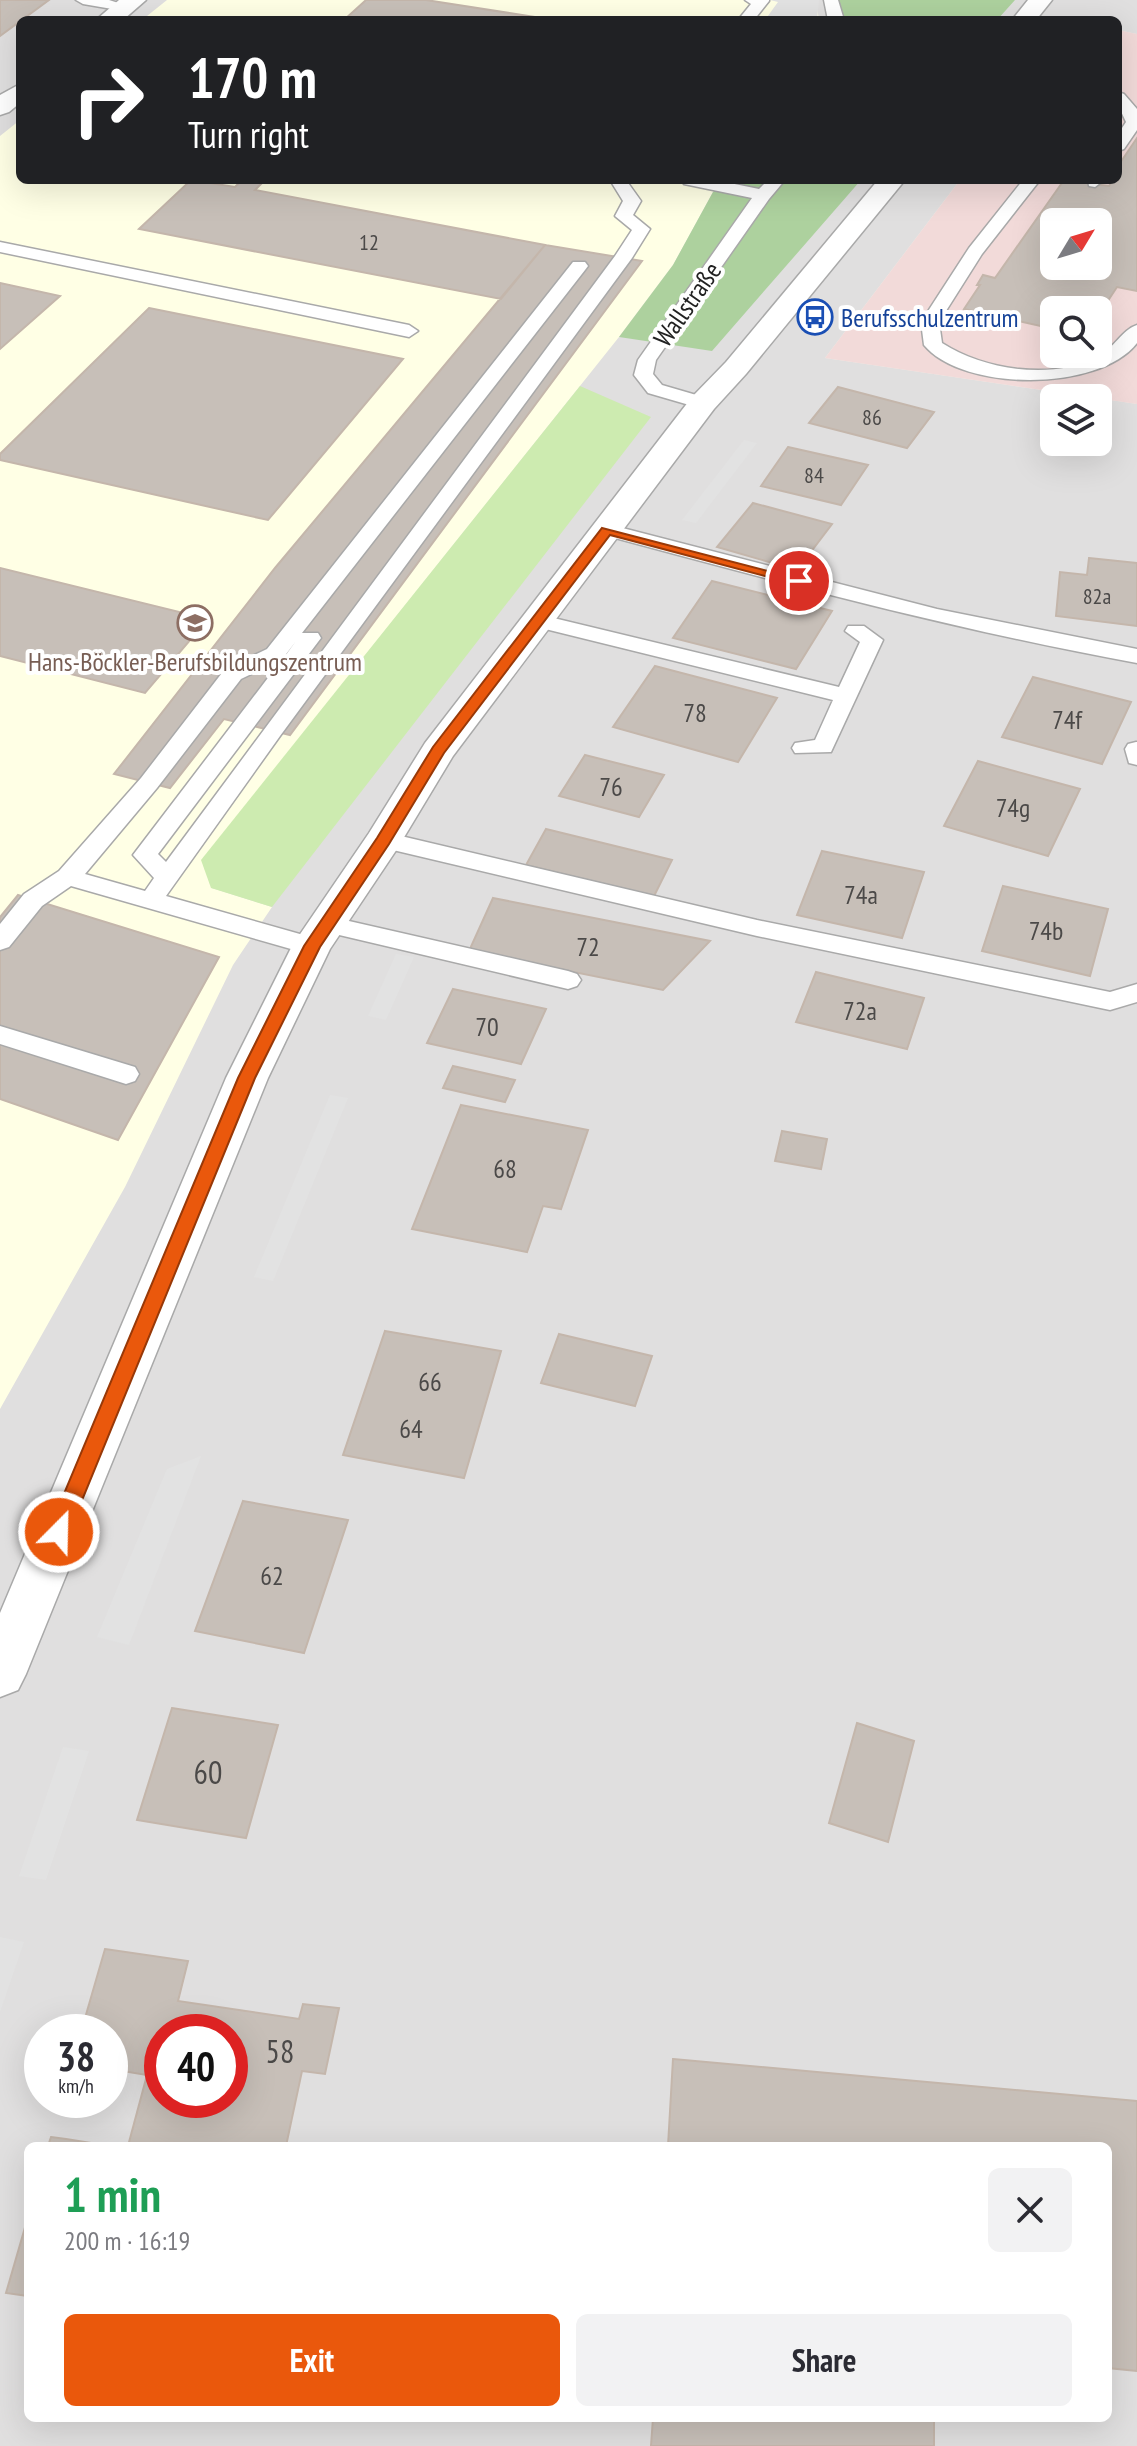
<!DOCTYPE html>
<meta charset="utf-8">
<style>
:root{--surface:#fff;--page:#f2f2f3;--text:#2b2b33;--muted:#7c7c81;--accent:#ea580c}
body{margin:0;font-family:"PT Sans Narrow",sans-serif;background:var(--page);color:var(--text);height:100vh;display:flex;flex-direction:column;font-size:30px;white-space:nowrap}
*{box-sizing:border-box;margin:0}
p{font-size:26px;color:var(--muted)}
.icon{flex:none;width:44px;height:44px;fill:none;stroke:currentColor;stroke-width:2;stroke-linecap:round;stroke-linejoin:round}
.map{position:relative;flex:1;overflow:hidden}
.details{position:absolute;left:24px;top:2142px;width:1088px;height:280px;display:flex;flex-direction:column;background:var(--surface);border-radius:12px;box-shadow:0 8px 32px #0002}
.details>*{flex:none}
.banner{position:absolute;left:16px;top:16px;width:1106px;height:168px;border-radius:12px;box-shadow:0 8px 32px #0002;background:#202124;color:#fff;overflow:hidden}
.needle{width:52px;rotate:52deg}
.fabs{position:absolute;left:1040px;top:208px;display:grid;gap:16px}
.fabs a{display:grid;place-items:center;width:72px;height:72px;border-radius:12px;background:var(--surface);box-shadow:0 8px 32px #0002;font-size:40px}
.speed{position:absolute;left:24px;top:2014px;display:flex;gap:16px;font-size:40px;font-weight:700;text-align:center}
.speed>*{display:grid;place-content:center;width:104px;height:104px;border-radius:50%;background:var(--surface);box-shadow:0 8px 32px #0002;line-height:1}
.speed small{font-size:20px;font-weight:400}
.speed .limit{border:12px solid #d22;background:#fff;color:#111}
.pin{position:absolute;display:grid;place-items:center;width:68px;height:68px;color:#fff;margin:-34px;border:4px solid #fff;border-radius:50%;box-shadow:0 2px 8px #0007}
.me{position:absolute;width:88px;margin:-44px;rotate:23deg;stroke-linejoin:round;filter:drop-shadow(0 0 6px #0008)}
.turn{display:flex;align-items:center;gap:28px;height:168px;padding:0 40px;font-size:36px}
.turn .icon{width:104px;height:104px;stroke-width:2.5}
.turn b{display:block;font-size:56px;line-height:68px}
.round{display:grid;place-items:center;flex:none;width:84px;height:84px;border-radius:12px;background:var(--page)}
.headline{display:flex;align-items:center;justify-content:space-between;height:136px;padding:0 40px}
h1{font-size:48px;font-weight:700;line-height:60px;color:#1e9e55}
.action{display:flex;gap:16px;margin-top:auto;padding:16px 40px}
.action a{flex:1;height:92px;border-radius:12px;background:var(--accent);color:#fff;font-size:32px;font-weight:700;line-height:92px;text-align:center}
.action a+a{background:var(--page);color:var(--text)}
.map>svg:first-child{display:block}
.residential{fill:#e0dfdf;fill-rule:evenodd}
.commercial{fill:#f2dad9;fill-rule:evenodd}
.education{fill:#ffffe5}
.grass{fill:#cdebb0}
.forest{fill:#add19e}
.parking{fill:#e2e2e2}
.building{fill:#c7bfb8;stroke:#c4b6ab;stroke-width:2;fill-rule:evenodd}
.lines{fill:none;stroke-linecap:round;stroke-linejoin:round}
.service-casing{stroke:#a9a9a9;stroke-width:3}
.minor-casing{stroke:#a9a9a9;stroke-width:3}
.tertiary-casing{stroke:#a9a9a9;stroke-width:3}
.service{fill:#fff;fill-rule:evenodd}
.minor{fill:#fff;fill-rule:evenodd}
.tertiary{fill:#fff;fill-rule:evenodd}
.route{fill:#ea580c;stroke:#983908;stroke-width:2}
.labels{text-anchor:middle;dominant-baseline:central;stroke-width:8;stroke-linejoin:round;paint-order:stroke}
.far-number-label{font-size:22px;fill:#4b4948}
.far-street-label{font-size:26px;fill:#222;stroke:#fff}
.far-transit-label{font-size:26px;fill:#164399;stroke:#fff;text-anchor:start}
.far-education-label{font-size:26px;fill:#785e54;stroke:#fff}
.number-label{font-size:26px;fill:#4b4948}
.near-number-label{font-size:32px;fill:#4b4948}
</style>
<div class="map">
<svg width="1137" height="2446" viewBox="0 0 1137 2446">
<rect width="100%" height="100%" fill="#f2efe9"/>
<path class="residential" d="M0 0H1137V34L1118 30V20H20V180H960L825 358 1095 398H1054V442H1098V398L1137 404V2446H0ZM42 2032H110V2100H42ZM162 2032H230V2100H162ZM28 2146H1108V2418H28Z"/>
<path class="commercial" d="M1118 30 1137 34V404L825 358 960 180H1118ZM1054 222H1098V266H1054ZM1054 310H1098V354H1054Z"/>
<path class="education" d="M167 0H816L819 20H142Z
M20 120V180H727L713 192 673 265 619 337 202 860 212 888 272 907 233 965 125 1187 0 1409V136Z"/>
<path class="grass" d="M580 386 651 417 272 907 211 888 201 860Z"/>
<path class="forest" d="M835 0H1015L997 20H834Z
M727 180H861L712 351 619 337 673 265 713 192Z"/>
<path class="parking" d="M770 0H819L817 20H765L778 2Z
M744 440 757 443 696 523 682 520Z
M396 954 414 957 386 1020 368 1016Z
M330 1095 348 1098 273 1281 254 1277Z
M201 1456 129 1645 97 1637 167 1469Z
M63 1747 89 1751 46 1880 19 1876Z
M0 1937 24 1942 0 2012Z"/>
<path class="building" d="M0 0H49L0 36Z
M366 0H426L554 20H344Z
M1137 138V291L1117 287 1098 316V310H1054V329L964 309 980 285H977L983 275 995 278 1064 180 1109 186 1113 180H1118V166ZM1054 222H1098V266H1054Z
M191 180 235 187 242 180H265L255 190 545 245 501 299 139 229Z
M545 245 642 261 290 735 224 719 170 788 114 774 275 568Z
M0 283 60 296 0 349Z
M149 308 403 359 268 520 0 460V454Z
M838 387 934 412 907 448 809 423Z
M788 447 868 465 841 505 761 486Z
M753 503 832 524 797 570 717 547Z
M1089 558 1137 563V626L1056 616 1060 572 1087 575Z
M0 568 208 619 145 693 0 656Z
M712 581 832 611 796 669 673 638Z
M655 666 777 698 738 762 613 727Z
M1033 677 1131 702 1102 764 1002 737Z
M585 755 664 775 639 817 559 796Z
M978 761 1080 789 1048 856 944 826Z
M546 829 672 860 654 896 526 865Z
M822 851 924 872 902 938 797 915Z
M1003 886 1108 909 1090 976 982 951Z
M18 895 219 957 118 1140 0 1099V917Z
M493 898 710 941 663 990 469 951Z
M816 972 924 998 907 1049 796 1022Z
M453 989 546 1009 521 1064 427 1043Z
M453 1066 515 1080 505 1102 443 1088Z
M461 1105 588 1130 561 1209 543 1206 527 1252 412 1229Z
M782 1131 827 1139 821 1169 775 1161Z
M385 1331 501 1351 464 1478 343 1455Z
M559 1334 652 1356 635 1406 541 1383Z
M243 1501 348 1520 304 1653 195 1631Z
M172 1708 278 1725 246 1838 137 1820Z
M857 1723 914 1741 888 1842 829 1823Z
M105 1949 188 1961 178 2001 299 2019 303 2004 339 2008 325 2074 302 2071 286 2146H128L147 2075 110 2069V2032H81ZM162 2032H230V2100H162Z
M673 2059 1137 2101V2371L1108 2368V2146H668Z
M51 2137 66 2139 110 2146H48Z
M28 2217V2296L6 2293Z
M653 2418H934V2446H651Z"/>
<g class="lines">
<defs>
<path id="service" d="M76 0H109L131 7 124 11 83 4Z
M745 0H769V1L754 20H738L751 4Z
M824 0H838L844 20H828Z
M1118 92 1124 94 1137 109V130L1124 149 1118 151V134L1126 122 1118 105Z
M610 180H626L641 201 633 215 650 229 632 258 280 736 166 896 321 940 325 946 321 952 312 955 71 886 42 906 9 947 0 950V924L24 894 59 871 141 778 225 669 267 649 573 262H585L588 266 585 270 302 633H318L321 638 158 854 166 862 615 256 632 230 615 216 623 201ZM296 641 133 855 154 878 145 891 85 874 157 788 241 679 283 659Z
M682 180H715L759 189 768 180H785L769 199 656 360 653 374 662 385 710 399 713 403 710 407 703 409 648 393 634 375 638 360 752 198 684 184Z
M1023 180H1040L982 254 939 322 942 343C984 370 1053 381 1099 356 1113 349 1123 329 1137 325V343C1099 392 963 392 924 345L921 322 969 248Z
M1088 180H1104L1095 187 1089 186Z
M0 242 409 325 418 331 409 337 0 252Z
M607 524 937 609 1137 649V663C955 630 778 582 600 534L597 530Z
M537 614 839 687 860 642 845 631 848 626H864L883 640 831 752 795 753 792 748 795 743 815 740 833 700 529 625 526 620 529 615Z
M1136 742H1137V765L1129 763 1125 749 1128 744Z
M384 832 757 920 1110 992 1137 984V1002L1110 1010 757 936 376 846 372 840 376 834Z
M327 916 568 971 577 974 581 980 577 986 568 989 318 930 315 924 318 918Z
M0 1026 135 1067 139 1074 135 1081 126 1084 0 1044Z"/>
<path id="minor" d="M119 0H146L123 20H96Z
M20 84V103L9 112 0 115V95Z"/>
<path id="tertiary" d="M1028 0H1052L1036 20H1012Z
M878 180H905L746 374 714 409 453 756 397 849 330 949 268 1078 26 1674 18 1690 0 1697V1613L226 1078 292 946 369 833 425 743 692 397 726 362Z"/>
</defs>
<use href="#service" class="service-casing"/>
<use href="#minor" class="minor-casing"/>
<use href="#tertiary" class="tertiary-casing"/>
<use href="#service" class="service"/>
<use href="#minor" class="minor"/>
<use href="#tertiary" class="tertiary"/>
</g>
<path class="route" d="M602 528 806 581 799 585 610 535 444 753 389 844 320 947 255 1078 69 1532 66 1538 59 1541 51 1538 48 1532 238 1078 304 946 377 838 433 747Z"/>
<defs>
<symbol id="bus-ring" viewBox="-11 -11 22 22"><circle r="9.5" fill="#fff" stroke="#1a4fb4" stroke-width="1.5"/><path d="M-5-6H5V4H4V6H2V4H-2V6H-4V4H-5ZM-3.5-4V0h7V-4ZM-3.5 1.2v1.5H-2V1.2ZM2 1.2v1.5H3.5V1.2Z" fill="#1a4fb4"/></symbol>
<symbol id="school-ring" viewBox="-11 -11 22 22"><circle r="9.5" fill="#fff" stroke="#8d6e63" stroke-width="1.5"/><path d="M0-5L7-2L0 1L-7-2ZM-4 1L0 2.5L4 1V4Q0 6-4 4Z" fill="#8d6e63"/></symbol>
</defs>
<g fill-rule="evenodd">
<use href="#bus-ring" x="795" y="297" width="40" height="40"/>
<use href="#school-ring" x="175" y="603" width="40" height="40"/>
</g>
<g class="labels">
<g class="far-number-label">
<text x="369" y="242">12</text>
<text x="872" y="417">86</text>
<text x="814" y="475">84</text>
<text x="1097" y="596">82a</text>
</g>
<g class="far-street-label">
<text transform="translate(687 304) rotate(-55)">Wallstraße</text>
</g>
<g class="far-transit-label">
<text x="841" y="317">Berufsschulzentrum</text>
</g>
<g class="far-education-label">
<text x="195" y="661">Hans-Böckler-Berufsbildungszentrum</text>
</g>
<g class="number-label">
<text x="695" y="712">78</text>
<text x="1067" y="719">74f</text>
<text x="611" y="786">76</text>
<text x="1013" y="807">74g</text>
<text x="861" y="894">74a</text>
<text x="1046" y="930">74b</text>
<text x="588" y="946">72</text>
<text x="860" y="1010">72a</text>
<text x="487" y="1026">70</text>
<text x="505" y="1168">68</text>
<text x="430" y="1381">66</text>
<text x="411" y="1428">64</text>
<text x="272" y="1575">62</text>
</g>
<g class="near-number-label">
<text x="208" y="1772">60</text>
<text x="280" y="2051">58</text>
</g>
</g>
</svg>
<div class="fabs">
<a><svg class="needle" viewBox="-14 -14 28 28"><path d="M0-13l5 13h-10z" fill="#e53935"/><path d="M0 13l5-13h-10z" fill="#7c7c81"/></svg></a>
<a><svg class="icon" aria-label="search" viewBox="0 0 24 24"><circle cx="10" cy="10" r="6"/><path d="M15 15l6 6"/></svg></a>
<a><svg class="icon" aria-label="layers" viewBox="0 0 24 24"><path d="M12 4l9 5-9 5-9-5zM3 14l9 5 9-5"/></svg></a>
</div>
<div class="speed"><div>38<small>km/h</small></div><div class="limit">40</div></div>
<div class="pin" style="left:799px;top:581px;background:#d93025"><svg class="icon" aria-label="arrive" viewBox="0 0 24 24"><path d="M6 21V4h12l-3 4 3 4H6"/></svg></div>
<svg class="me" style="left:59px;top:1532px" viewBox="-20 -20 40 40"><circle r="17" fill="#ea580c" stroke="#fff" stroke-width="3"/><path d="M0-11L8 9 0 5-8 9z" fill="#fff"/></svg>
<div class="banner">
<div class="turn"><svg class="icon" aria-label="right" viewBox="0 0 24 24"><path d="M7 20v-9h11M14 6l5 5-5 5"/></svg><div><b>170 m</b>Turn right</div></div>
</div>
<section class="details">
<div class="headline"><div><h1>1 min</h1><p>200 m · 16:19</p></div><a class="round"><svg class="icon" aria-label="close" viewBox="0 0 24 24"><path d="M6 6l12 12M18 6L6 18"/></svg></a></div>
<div class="action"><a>Exit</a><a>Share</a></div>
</section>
</div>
